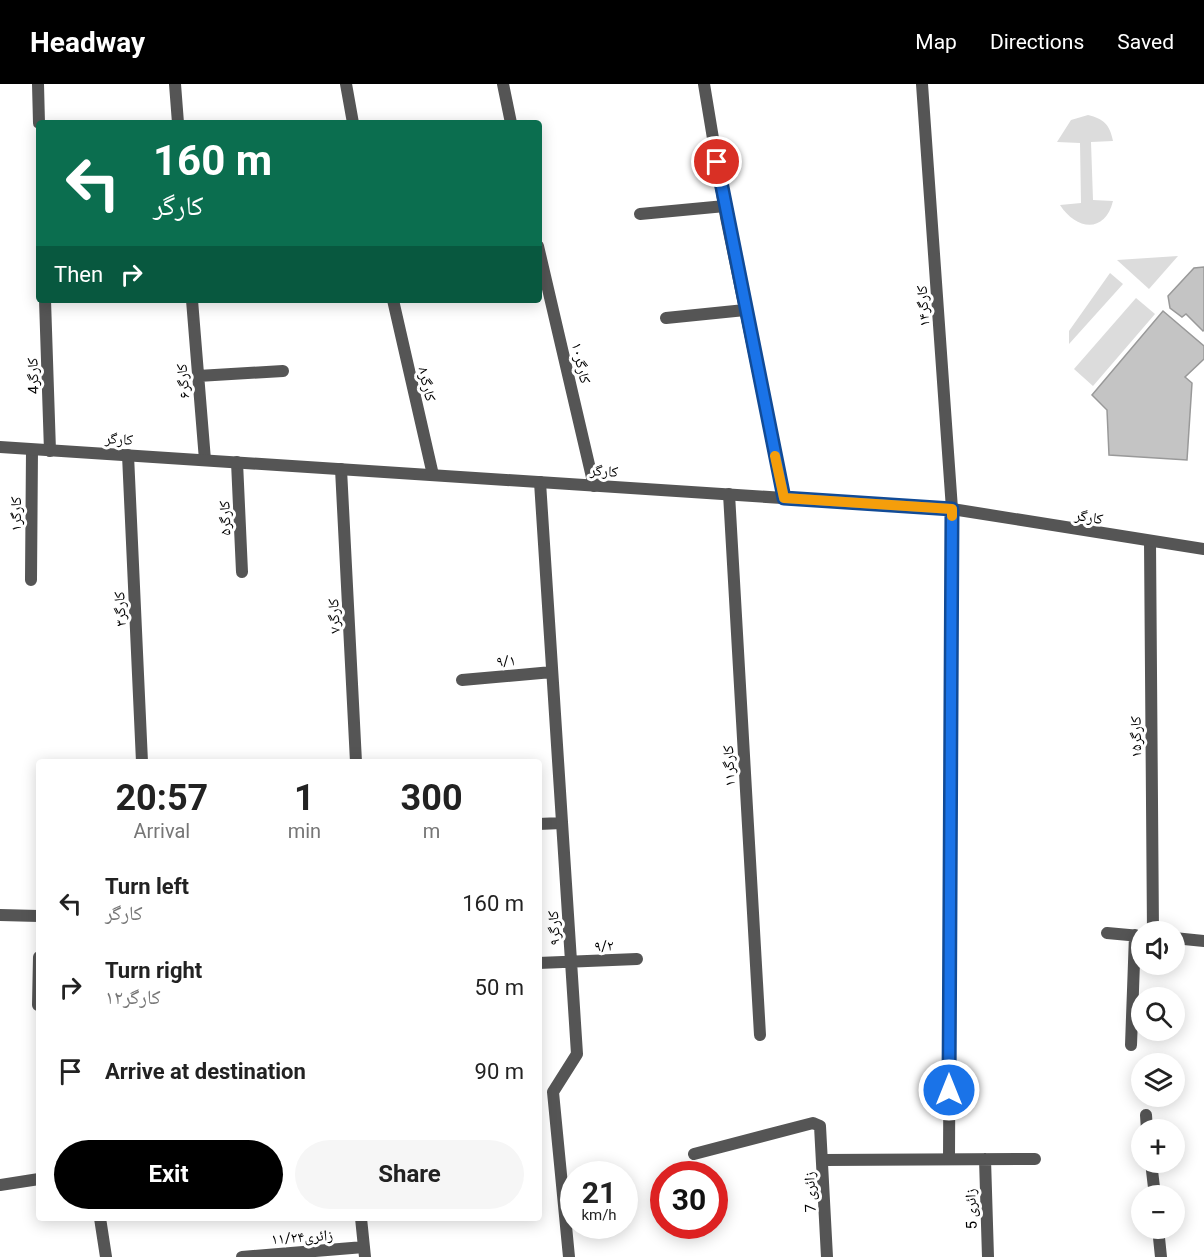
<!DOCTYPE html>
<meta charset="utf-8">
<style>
:root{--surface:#fff;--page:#f6f6f6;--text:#222;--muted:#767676;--accent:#000}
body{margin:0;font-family:Roboto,"Noto Naskh Arabic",sans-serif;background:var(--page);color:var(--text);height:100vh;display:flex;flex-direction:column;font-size:22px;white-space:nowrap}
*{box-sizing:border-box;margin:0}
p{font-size:20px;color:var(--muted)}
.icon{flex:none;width:33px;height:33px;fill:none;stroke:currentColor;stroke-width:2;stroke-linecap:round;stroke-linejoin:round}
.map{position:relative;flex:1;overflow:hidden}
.details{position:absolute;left:36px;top:675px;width:506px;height:462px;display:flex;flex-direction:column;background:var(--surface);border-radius:6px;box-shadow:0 3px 15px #0003}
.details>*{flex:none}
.top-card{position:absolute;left:36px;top:36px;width:506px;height:183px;border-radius:6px;box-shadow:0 3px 15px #0003;background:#0b6e4f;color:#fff;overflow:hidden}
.tools{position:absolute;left:1131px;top:837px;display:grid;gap:12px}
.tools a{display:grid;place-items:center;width:54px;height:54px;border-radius:50%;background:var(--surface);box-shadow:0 3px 15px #0003;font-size:30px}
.speed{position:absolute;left:560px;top:1077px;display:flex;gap:12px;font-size:30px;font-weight:700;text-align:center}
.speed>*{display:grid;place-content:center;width:78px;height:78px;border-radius:50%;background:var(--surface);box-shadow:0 3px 15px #0003;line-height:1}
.speed small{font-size:15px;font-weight:400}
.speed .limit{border:9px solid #d22;background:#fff;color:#111}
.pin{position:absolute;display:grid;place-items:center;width:51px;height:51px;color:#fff;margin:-26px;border:3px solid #fff;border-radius:50%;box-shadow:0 2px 6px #0007}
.me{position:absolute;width:66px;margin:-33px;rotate:0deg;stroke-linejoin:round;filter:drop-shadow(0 0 4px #0008)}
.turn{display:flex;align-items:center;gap:21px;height:126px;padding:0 18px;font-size:27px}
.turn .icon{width:78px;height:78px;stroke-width:2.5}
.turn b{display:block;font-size:42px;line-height:51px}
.then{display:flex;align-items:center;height:57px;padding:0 18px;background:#0003;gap:12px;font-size:22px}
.eta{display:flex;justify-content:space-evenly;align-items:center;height:102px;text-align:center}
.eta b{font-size:36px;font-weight:700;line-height:42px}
.button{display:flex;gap:12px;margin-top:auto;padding:12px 18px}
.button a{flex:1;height:69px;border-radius:36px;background:var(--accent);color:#fff;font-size:24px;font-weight:700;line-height:69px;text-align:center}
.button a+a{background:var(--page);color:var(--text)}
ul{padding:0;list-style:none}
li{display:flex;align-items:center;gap:18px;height:84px;padding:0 18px}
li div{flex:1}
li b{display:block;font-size:22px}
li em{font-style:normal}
header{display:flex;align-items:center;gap:36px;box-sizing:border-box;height:84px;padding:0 30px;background:var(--accent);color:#fff}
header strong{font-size:28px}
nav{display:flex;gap:33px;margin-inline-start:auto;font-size:21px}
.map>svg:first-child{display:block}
.green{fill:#dcdcdc}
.building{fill:#c4c4c4;stroke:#999;stroke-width:1.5}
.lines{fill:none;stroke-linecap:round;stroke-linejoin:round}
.service{stroke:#555;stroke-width:12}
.minor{stroke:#555;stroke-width:12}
.tertiary{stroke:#555;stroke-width:12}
.route-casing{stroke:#114b97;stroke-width:15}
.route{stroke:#1a73e8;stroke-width:10}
.slow{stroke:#f59e0b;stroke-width:10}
.labels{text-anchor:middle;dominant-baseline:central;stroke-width:6;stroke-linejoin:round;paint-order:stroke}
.street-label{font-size:15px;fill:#000;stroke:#fff}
</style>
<header>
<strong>Headway</strong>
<nav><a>Map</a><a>Directions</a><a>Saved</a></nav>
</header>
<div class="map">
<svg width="1204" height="1173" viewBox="0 0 1204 1173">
<rect width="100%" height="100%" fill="#fff"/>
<path class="green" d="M1088 31C1104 35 1110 41 1113 57L1091 58 1093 116 1113 117C1105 150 1076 146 1060 121L1081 119 1080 59 1057 58 1071 36Z
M1178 172 1149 205 1117 176Z
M1110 189 1123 200 1069 260V247Z
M1136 214 1155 230 1093 302 1074 285Z"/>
<path class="building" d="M1204 183V246L1203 247 1186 230 1182 233 1170 224 1168 212 1194 184Z
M1163 227 1204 262V275L1185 293 1192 299 1187 376 1109 371 1107 326 1092 311Z"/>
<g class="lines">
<path class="service" d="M704 0 726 133 784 414"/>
<path class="minor" d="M38 0 39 39
M175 0 178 39
M346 0 353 39
M503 0 511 39
M922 0 952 425 949 1075
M640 130 725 122
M538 162 594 402
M45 216 50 367
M192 216 205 376
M393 216 433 391
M666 234 745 226
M198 292 283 287
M128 371 142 678
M237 378 242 488
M341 385 356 678
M540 398 577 970 553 1008 569 1173
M729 410 760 951
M1150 458 1153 848
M31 496 32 366
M462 596 552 588
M538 740 562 739
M0 831 39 832
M1107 849 1140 852
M1174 854 1204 857
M538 879 637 875
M38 921 39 873
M1131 961 1135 851
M1146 1031 1147 1046
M694 1070 813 1039 820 1042 827 1173
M985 1075 988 1173
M824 1076 1035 1075
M1151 1078 1155 1112
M0 1101 39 1095
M100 1134 106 1173
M361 1134 365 1173
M1158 1144 1161 1173
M242 1173 364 1163"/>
<path class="tertiary" d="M0 363 952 425 1204 465"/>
</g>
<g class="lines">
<defs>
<path id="route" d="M717 78 784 414 952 425 949 1006"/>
</defs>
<use href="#route" class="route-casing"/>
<use href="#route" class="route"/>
<path class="slow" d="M775 372 784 414 952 425V432"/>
</g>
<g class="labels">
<g class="street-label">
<text transform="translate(923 222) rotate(-94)">کارگر۱۴</text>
<text transform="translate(581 279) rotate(77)">کارگر۱۰</text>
<text transform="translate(33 292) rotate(-92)">4کارگر</text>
<text transform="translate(183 297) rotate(-95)">کارگر۶</text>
<text transform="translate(427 300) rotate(77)">کارگر۸</text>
<text transform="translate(119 355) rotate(3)">کارگر</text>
<text transform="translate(604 387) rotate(4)">کارگر</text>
<text transform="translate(16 430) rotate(-90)">کارگر۱</text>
<text transform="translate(1089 433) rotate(9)">کارگر</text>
<text transform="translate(225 434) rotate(-92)">کارگر۵</text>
<text transform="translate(120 525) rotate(-93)">کارگر۳</text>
<text transform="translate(334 532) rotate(-93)">کارگر۷</text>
<text transform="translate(506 577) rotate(-5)">۹/۱</text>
<text transform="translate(1136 653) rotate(-91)">کارگر۱۵</text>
<text transform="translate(729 682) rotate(-93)">کارگر۱۱</text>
<text transform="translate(554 844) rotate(-94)">کارگر۹</text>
<text transform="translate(604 862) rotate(-3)">۹/۲</text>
<text transform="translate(810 1108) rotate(-92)">زائری 7</text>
<text transform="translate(971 1125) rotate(-92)">5 زائری</text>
<text transform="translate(302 1153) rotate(-4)">زائری۱۱/۲۴</text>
</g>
</g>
</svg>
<div class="tools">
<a><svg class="icon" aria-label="sound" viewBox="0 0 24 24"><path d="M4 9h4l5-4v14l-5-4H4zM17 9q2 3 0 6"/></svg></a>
<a><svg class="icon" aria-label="search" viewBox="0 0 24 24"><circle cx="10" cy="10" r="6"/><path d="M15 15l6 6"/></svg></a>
<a><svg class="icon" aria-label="layers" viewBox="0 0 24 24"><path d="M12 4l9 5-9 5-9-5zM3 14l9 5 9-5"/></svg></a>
<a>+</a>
<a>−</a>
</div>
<div class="speed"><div>21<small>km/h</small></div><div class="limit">30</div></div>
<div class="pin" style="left:717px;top:78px;background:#d93025"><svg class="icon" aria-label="arrive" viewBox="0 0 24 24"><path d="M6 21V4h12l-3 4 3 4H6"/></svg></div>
<svg class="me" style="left:949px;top:1006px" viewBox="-20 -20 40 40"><circle r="17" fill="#1a73e8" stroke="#fff" stroke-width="3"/><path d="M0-11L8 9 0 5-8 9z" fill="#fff"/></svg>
<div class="top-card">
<div class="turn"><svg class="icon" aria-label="left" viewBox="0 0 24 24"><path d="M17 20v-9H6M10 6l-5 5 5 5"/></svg><div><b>160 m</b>کارگر</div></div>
<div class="then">Then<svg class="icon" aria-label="right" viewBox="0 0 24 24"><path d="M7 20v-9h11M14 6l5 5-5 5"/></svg></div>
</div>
<section class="details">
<div class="eta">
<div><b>20:57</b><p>Arrival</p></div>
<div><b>1</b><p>min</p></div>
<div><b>300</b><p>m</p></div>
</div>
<ul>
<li><svg class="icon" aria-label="left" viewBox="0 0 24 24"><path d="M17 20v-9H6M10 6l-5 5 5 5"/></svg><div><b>Turn left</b><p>کارگر</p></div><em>160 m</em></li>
<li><svg class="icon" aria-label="right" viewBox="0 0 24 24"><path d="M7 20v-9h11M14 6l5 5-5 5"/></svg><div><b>Turn right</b><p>کارگر۱۲</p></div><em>50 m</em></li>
<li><svg class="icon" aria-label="arrive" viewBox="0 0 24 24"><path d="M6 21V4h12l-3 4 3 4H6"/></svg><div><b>Arrive at destination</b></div><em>90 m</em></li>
</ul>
<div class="button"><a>Exit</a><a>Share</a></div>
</section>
</div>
